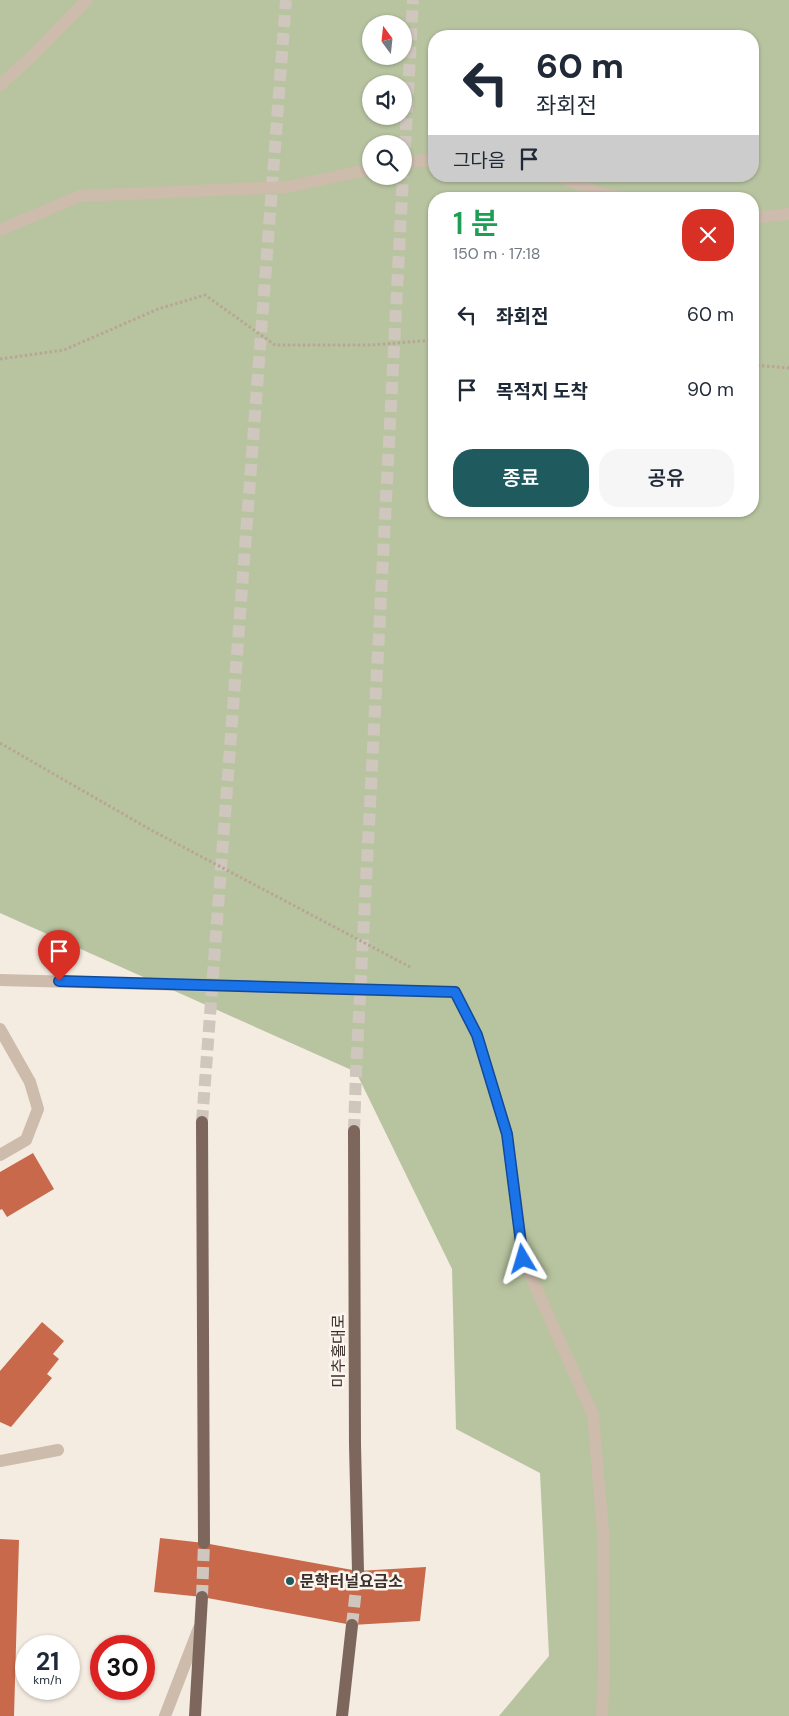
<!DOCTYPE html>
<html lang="ko">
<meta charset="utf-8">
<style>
:root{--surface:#fff;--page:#f6f6f7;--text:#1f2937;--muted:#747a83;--accent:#1f5a5e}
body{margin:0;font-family:"DM Sans","Noto Sans KR",sans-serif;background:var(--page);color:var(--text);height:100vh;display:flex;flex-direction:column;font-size:19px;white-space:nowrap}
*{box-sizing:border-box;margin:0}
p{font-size:16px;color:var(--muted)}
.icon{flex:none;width:28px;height:28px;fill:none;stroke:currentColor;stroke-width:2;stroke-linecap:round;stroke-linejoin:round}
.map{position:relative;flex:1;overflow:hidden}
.sheet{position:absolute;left:428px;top:192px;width:331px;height:325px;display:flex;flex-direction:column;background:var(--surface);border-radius:20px;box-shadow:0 1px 4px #0004}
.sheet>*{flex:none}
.hud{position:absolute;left:428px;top:30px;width:331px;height:152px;border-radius:20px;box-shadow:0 1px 4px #0004;background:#fff;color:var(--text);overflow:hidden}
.needle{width:32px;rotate:345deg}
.tools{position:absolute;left:362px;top:15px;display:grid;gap:10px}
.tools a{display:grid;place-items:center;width:50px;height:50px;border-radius:50%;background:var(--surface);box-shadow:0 1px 4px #0004;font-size:25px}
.speed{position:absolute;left:15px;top:1635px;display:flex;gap:10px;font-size:25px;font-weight:700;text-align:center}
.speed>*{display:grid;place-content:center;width:65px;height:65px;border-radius:50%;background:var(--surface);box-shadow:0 1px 4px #0004;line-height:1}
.speed small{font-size:12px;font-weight:400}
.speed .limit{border:8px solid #d22;background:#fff;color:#111}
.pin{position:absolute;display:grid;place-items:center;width:42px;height:42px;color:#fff;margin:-51px -21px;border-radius:50% 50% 50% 0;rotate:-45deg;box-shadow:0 0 5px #0007}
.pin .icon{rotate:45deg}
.me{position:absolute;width:55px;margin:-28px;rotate:353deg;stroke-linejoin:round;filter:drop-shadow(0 0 4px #0008)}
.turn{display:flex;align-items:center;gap:18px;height:105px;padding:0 25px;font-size:22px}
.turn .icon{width:65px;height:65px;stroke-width:2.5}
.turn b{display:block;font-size:35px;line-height:42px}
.then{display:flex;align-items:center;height:48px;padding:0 25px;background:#0003;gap:10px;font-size:19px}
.round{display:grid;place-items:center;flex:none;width:52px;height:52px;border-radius:20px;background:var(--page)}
.overview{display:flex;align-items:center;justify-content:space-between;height:85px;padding:0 25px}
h1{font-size:30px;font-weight:600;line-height:38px;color:#1e9e55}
.button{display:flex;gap:10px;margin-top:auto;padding:10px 25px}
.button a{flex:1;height:58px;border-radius:20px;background:var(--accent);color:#fff;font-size:20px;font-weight:600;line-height:58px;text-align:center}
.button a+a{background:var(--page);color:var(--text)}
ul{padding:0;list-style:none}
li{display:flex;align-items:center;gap:15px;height:75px;padding:0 25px}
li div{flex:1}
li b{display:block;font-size:19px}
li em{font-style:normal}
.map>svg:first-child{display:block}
.green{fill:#b8c4a0;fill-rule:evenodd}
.building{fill:#c8694b}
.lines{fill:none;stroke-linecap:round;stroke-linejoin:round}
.minor-tunnel{stroke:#cfc6bd;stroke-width:12;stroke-dasharray:12 6;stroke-linecap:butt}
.major-tunnel{stroke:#cfc6bd;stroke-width:12;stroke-dasharray:12 6;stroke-linecap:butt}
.path{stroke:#b9a596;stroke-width:3;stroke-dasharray:2.5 2.5;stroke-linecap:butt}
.minor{stroke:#cdbbac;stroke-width:12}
.major{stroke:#7d675c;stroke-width:12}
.route-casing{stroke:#114b97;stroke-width:12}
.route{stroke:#1a73e8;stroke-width:9}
.poi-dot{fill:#1f5a5e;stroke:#fbf5ee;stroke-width:2}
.labels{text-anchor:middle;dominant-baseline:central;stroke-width:5;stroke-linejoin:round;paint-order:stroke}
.street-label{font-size:16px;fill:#3b302b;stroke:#fbf5ee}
.poi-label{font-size:16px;font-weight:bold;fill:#3b302b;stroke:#fbf5ee;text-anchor:start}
</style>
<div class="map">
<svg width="789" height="1716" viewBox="0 0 789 1716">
<rect width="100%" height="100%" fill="#f4ebe1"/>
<path class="green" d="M0 0H789V1716H499L549 1656 540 1473 456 1429 452 1269 356 1072 0 913ZM371 24H404V56H371ZM434 36H752V176H434ZM371 84H404V116H371ZM371 144H404V176H371ZM434 199H752V511H434Z"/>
<path class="building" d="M33 1153 54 1189 7 1217 2 1209 0 1210V1172Z
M42 1322 64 1341 53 1354 59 1359 47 1374 52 1378 11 1427 0 1422V1371Z
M160 1538 204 1543 358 1571 426 1567 420 1621 352 1625 202 1597 154 1592Z
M0 1539 19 1540 14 1716H0Z"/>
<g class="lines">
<path class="minor-tunnel" d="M202 1597 204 1543
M352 1625 358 1571"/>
<path class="major-tunnel" d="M404 166 413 0
M202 1122 286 0
M354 1131 356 1072 403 176"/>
<path class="path" d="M0 359 64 350 158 309 205 295 275 345H372L434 340
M752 365 789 368
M0 743 151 830 412 968"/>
<path class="minor" d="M0 85 29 59 87 0
M404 163 434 159
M558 176 599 193 628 199
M752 218 789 214
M0 230 80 196 287 187 371 169
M0 980 455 992 477 1035 507 1134 523 1259 593 1415 603 1531 604 1667 602 1716
M0 1029 30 1082 38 1109 26 1140 0 1155
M0 1461 58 1450
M165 1716 199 1628"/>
<path class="major" d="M202 1122 204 1543
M354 1131 355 1445 358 1571
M195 1716 202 1597
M342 1716 352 1625"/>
</g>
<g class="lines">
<defs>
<path id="route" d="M59 981 455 992 477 1035 507 1134 523 1259"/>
</defs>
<use href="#route" class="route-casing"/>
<use href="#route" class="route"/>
</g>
<circle class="poi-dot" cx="290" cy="1581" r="5"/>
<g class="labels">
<g class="street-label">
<text transform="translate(338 1351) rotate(-90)">미추홀대로</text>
</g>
<g class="poi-label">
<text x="300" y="1581">문학터널요금소</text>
</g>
</g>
</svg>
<div class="tools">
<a><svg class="needle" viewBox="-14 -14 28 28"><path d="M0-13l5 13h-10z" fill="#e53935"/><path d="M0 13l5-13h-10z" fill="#747a83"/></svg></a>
<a><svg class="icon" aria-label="sound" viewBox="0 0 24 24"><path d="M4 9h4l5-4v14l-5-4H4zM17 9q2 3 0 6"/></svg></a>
<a><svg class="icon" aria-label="search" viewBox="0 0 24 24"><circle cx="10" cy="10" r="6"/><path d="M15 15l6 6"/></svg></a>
</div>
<div class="speed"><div>21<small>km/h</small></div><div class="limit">30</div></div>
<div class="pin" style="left:59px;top:981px;background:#d93025"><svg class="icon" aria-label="arrive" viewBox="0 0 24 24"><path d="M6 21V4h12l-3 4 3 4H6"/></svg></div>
<svg class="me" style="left:523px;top:1259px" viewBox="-20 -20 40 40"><path d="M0-17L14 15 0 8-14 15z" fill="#1a73e8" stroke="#fff" stroke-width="4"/></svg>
<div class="hud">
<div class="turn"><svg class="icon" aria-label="left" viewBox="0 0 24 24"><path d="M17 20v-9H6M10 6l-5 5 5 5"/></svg><div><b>60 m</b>좌회전</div></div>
<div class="then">그다음<svg class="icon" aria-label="arrive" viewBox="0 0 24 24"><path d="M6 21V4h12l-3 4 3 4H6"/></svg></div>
</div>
<section class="sheet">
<div class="overview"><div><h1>1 분</h1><p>150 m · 17:18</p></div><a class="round" style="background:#d93025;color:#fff"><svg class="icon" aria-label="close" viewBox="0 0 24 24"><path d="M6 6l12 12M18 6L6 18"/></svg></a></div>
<ul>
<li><svg class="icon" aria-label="left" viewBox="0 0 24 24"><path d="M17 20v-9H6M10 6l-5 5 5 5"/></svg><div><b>좌회전</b></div><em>60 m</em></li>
<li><svg class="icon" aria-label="arrive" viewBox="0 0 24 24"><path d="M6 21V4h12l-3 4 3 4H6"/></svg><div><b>목적지 도착</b></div><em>90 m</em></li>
</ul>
<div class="button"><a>종료</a><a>공유</a></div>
</section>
</div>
